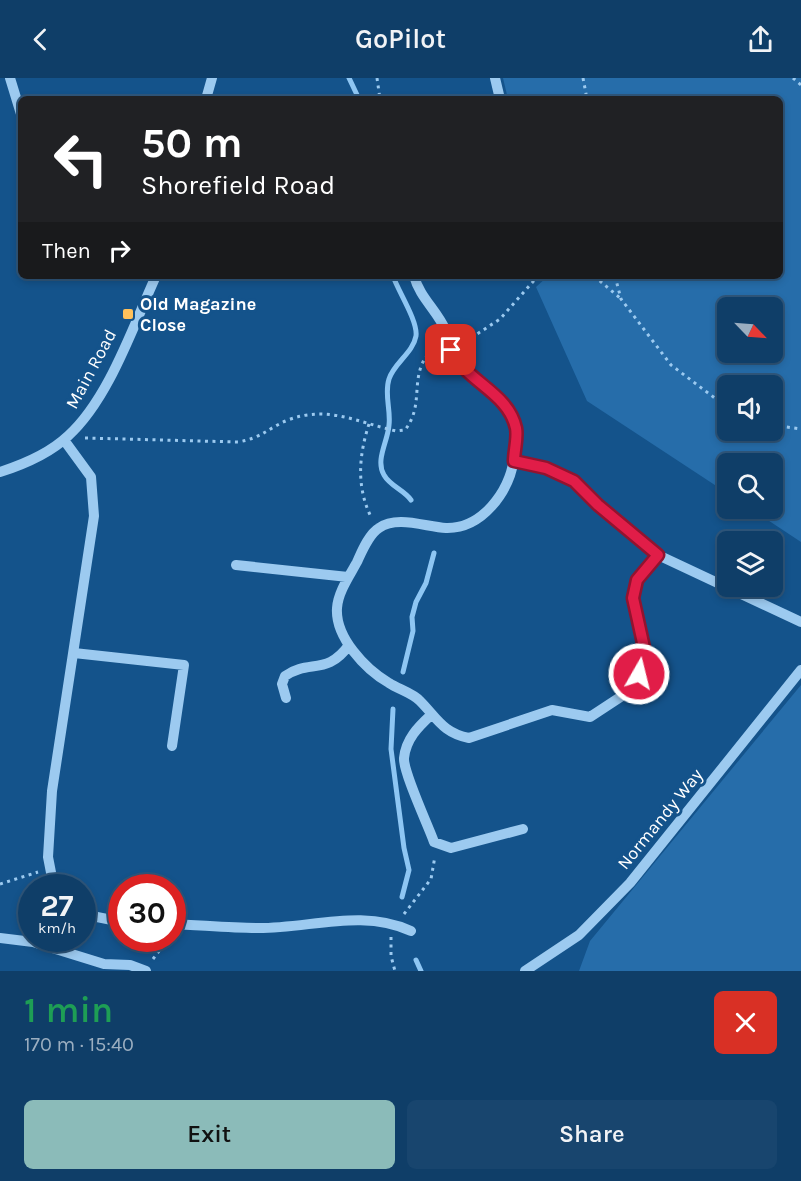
<!DOCTYPE html>
<meta charset="utf-8">
<style>
:root{--surface:#0f3e68;--page:#18456e;--text:#f1f3f6;--muted:#9baec0;--line:#2f577c;--accent:#8bbbb9}
body{margin:0;font-family:Karla,sans-serif;background:var(--page);color:var(--text);height:100vh;display:flex;flex-direction:column;font-size:22px;white-space:nowrap}
*{box-sizing:border-box;margin:0}
p{font-size:20px;color:var(--muted)}
.icon{flex:none;width:33px;height:33px;fill:none;stroke:currentColor;stroke-width:2;stroke-linecap:round;stroke-linejoin:round}
.map{position:relative;height:893px;overflow:hidden}
.panel{display:flex;flex-direction:column;background:var(--surface);flex:1}
.panel>*{flex:none}
.guide{position:absolute;left:18px;top:18px;width:765px;height:183px;border-radius:9px;box-shadow:0 3px 9px #0003,0 0 0 2px var(--line);background:#202124;color:#fff;overflow:hidden}
.needle{width:39px;rotate:115deg}
.buttons{position:absolute;left:717px;top:219px;display:grid;gap:12px}
.buttons a{display:grid;place-items:center;width:66px;height:66px;border-radius:9px;background:var(--surface);box-shadow:0 3px 9px #0003,0 0 0 2px var(--line);font-size:30px}
.speed{position:absolute;left:18px;top:796px;display:flex;gap:12px;font-size:30px;font-weight:700;text-align:center}
.speed>*{display:grid;place-content:center;width:78px;height:78px;border-radius:50%;background:var(--surface);box-shadow:0 3px 9px #0003,0 0 0 2px var(--line);line-height:1}
.speed small{font-size:15px;font-weight:400}
.speed .limit{border:9px solid #d22;background:#fff;color:#111}
.pin{position:absolute;display:grid;place-items:center;width:51px;height:51px;color:#fff;margin:-26px;border-radius:12px;box-shadow:0 3px 9px #0006}
.me{position:absolute;width:66px;margin:-33px;rotate:8deg;stroke-linejoin:round;filter:drop-shadow(0 0 4px #0008)}
.turn{display:flex;align-items:center;gap:21px;height:126px;padding:0 24px;font-size:27px}
.turn .icon{width:78px;height:78px;stroke-width:2.5}
.turn b{display:block;font-size:42px;line-height:51px}
.then{display:flex;align-items:center;height:57px;padding:0 24px;background:#0003;gap:12px;font-size:22px}
.round{display:grid;place-items:center;flex:none;width:63px;height:63px;border-radius:9px;background:var(--page)}
.headline{display:flex;align-items:center;justify-content:space-between;height:102px;padding:0 24px}
h1{font-size:36px;font-weight:600;line-height:45px;color:#1e9e55}
.action{display:flex;gap:12px;margin-top:auto;padding:12px 24px}
.action a{flex:1;height:69px;border-radius:9px;background:var(--accent);color:#111;font-size:24px;font-weight:600;line-height:69px;text-align:center}
.action a+a{background:var(--page);color:var(--text)}
header{display:flex;justify-content:space-between;align-items:center;height:78px;padding:0 24px;background:var(--surface);font-size:27px;font-weight:600}
.map>svg:first-child{display:block}
.green{fill:#266daa;fill-rule:evenodd}
.lines{fill:none;stroke-linecap:round;stroke-linejoin:round}
.stream{stroke:#8ec6f3;stroke-width:5}
.path{stroke:#9ccaf0;stroke-width:3;stroke-dasharray:3 4.5;stroke-linecap:butt}
.minor{stroke:#9ccaf0;stroke-width:10}
.route-casing{stroke:#92132f;stroke-width:15}
.route{stroke:#e11d48;stroke-width:10}
.poi-dot{fill:#ffc15b;stroke:#14538b;stroke-width:2}
.labels{text-anchor:middle;dominant-baseline:central;stroke-width:6;stroke-linejoin:round;paint-order:stroke}
.poi-label{font-size:18px;font-weight:bold;fill:#fff;stroke:#14538b;text-anchor:start}
.street-label{font-size:18px;fill:#fff;stroke:#14538b}
</style>
<header><svg class="icon" aria-label="back" viewBox="0 0 24 24"><path d="M15 5l-7 7 7 7"/></svg>GoPilot<svg class="icon" aria-label="share" viewBox="0 0 24 24"><path d="M12 15V3M7 8l5-5 5 5M5 13v7h14v-7"/></svg></header>
<div class="map">
<svg width="801" height="893" viewBox="0 0 801 893">
<rect width="100%" height="100%" fill="#14538b"/>
<path class="green" d="M503 0H801V464L751 431 772 430V386H728L727 415 587 323 536 209 548 198H780V21H508ZM728 230H772V274H728ZM728 308H772V352H728Z
M801 607V893H579L590 863Z"/>
<g class="lines">
<path class="stream" d="M349 0 359 21
M393 198C398 213 418 243 416 258 413 275 394 285 389 301 384 316 391 332 389 347 388 363 375 382 384 397 390 408 404 412 411 422
M403 594 413 553 412 539 416 524 426 505 434 475
M393 631 391 671 404 770 409 792 402 819
M416 882 421 893"/>
<path class="path" d="M377 0 380 21
M583 0 587 21
M793 0 801 7
M594 198 620 220
M615 198 621 221 671 287 728 330
M465 264 500 241 538 198
M369 346C359 377 356 408 371 439
M772 347 801 351
M85 360 238 364C262 360 268 350 288 342 327 327 357 344 396 353L405 352C425 326 409 301 428 276L439 274
M0 806 38 794
M404 836 431 801 435 778
M391 859V878L395 893
M153 881 168 861"/>
<path class="minor" d="M10 0 21 36
M495 0 500 21
M206 21 212 0
M414 198C420 220 437 232 446 253 451 264 451 277 459 286 491 324 523 319 514 381 509 414 482 451 446 450 426 449 397 437 379 450 369 456 362 473 357 484 350 497 338 514 337 530 335 559 365 591 389 605 398 611 413 615 420 623 437 640 443 655 469 660L552 632 590 639 625 616 639 596 645 574 633 520 637 503 658 477
M514 383 546 390 574 403 598 427 658 477 801 544
M0 394C25 386 49 376 68 358 109 321 133 248 156 198
M236 487 348 499
M74 575 184 587 172 668
M286 620 282 606 285 598C309 581 327 598 349 567
M431 637C418 649 406 661 404 680 403 694 428 747 434 764L451 770 523 751
M54 810 48 779 52 713 94 438 91 399 64 362
M82 836 122 844
M172 846C200 847 228 850 256 850 308 851 362 830 411 853
M0 860 33 864 104 886 130 887 146 893
M525 893 579 857 630 805 801 592"/>
</g>
<g class="lines">
<defs>
<path id="route" d="M451 272C466 304 508 314 516 350 518 360 514 373 514 383L546 390 574 403 598 427 658 477 637 502 633 520 645 574 639 596"/>
</defs>
<use href="#route" class="route-casing"/>
<use href="#route" class="route"/>
</g>
<rect class="poi-dot" x="122" y="230" width="12" height="12" rx="3"/>
<g class="labels">
<g class="poi-label">
<text x="140" y="226">Old Magazine<tspan x="140" dy="21">Close</tspan></text>
</g>
<g class="street-label">
<text transform="translate(91 291) rotate(-62)">Main Road</text>
<text transform="translate(660 741) rotate(-51)">Normandy Way</text>
</g>
</g>
</svg>
<div class="buttons">
<a><svg class="needle" viewBox="-14 -14 28 28"><path d="M0-13l5 13h-10z" fill="#e53935"/><path d="M0 13l5-13h-10z" fill="#9baec0"/></svg></a>
<a><svg class="icon" aria-label="sound" viewBox="0 0 24 24"><path d="M4 9h4l5-4v14l-5-4H4zM17 9q2 3 0 6"/></svg></a>
<a><svg class="icon" aria-label="search" viewBox="0 0 24 24"><circle cx="10" cy="10" r="6"/><path d="M15 15l6 6"/></svg></a>
<a><svg class="icon" aria-label="layers" viewBox="0 0 24 24"><path d="M12 4l9 5-9 5-9-5zM3 14l9 5 9-5"/></svg></a>
</div>
<div class="speed"><div>27<small>km/h</small></div><div class="limit">30</div></div>
<div class="pin" style="left:451px;top:272px;background:#d93025"><svg class="icon" aria-label="arrive" viewBox="0 0 24 24"><path d="M6 21V4h12l-3 4 3 4H6"/></svg></div>
<svg class="me" style="left:639px;top:596px" viewBox="-20 -20 40 40"><circle r="17" fill="#e11d48" stroke="#fff" stroke-width="3"/><path d="M0-11L8 9 0 5-8 9z" fill="#fff"/></svg>
<div class="guide">
<div class="turn"><svg class="icon" aria-label="left" viewBox="0 0 24 24"><path d="M17 20v-9H6M10 6l-5 5 5 5"/></svg><div><b>50 m</b>Shorefield Road</div></div>
<div class="then">Then<svg class="icon" aria-label="right" viewBox="0 0 24 24"><path d="M7 20v-9h11M14 6l5 5-5 5"/></svg></div>
</div>
</div>
<section class="panel">
<div class="headline"><div><h1>1 min</h1><p>170 m · 15:40</p></div><a class="round" style="background:#d93025;color:#fff"><svg class="icon" aria-label="close" viewBox="0 0 24 24"><path d="M6 6l12 12M18 6L6 18"/></svg></a></div>
<div class="action"><a>Exit</a><a>Share</a></div>
</section>
